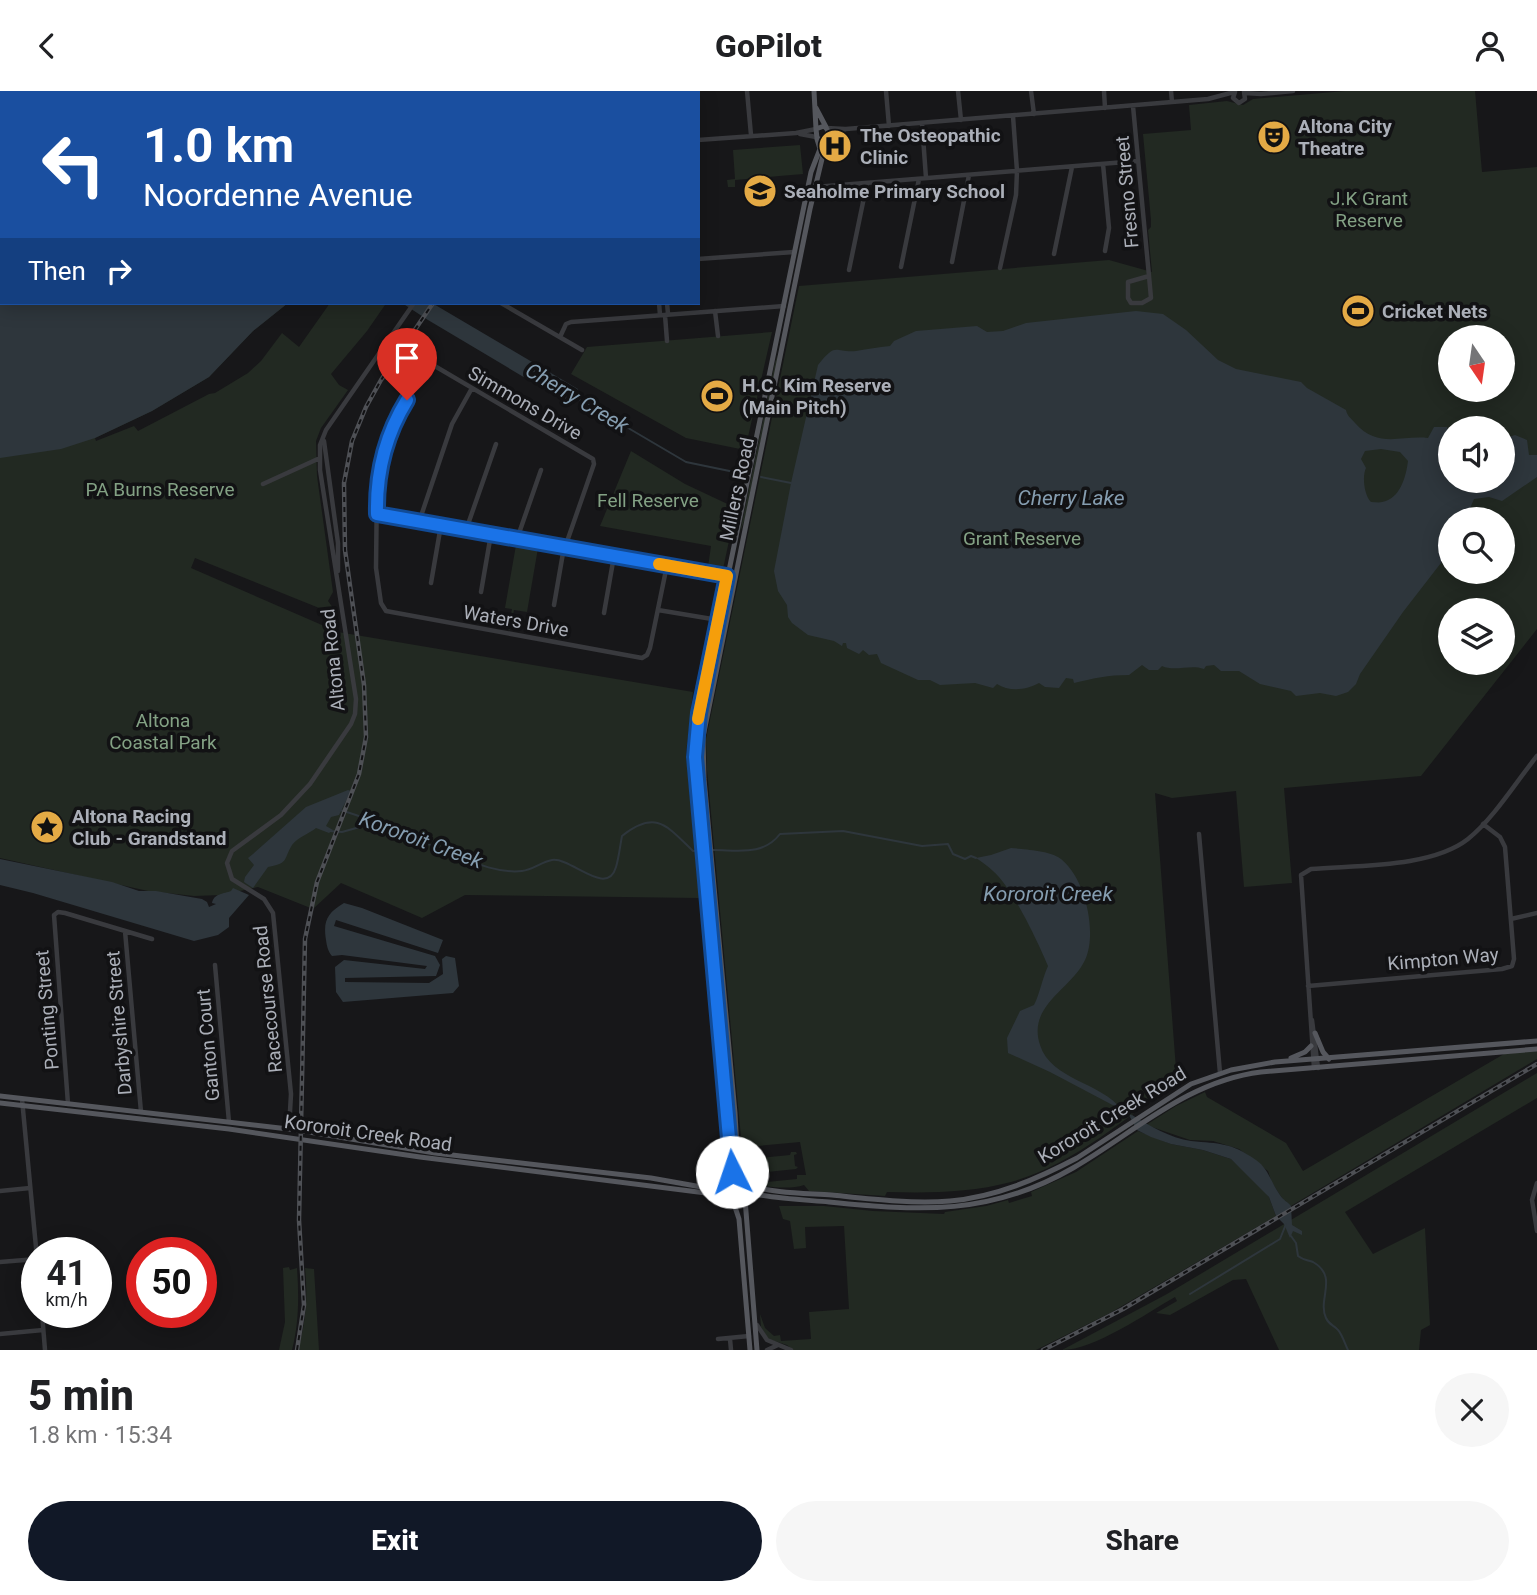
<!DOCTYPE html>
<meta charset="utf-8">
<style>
:root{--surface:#fff;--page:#f6f6f6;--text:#202124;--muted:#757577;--accent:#111827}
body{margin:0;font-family:Roboto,sans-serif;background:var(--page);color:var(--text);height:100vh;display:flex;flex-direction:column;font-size:26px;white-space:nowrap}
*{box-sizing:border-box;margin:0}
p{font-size:23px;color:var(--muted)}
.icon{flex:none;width:38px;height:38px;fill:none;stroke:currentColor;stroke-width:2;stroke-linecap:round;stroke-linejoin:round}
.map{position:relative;height:1259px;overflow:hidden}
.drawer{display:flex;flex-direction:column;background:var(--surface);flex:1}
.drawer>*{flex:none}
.top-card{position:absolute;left:0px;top:0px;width:700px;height:214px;box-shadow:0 4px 18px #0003;background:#1a4fa0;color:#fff;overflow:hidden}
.needle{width:46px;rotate:167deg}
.buttons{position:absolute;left:1438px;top:234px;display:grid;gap:14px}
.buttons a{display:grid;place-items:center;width:77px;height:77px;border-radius:50%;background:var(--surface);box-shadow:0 4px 18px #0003;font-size:35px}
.speed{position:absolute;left:21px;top:1146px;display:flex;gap:14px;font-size:35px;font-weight:700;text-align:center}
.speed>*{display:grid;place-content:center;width:91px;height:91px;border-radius:50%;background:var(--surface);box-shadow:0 4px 18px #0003;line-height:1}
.speed small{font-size:18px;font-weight:400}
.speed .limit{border:10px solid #d22;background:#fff;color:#111}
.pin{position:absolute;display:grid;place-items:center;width:60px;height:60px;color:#fff;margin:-72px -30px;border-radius:50% 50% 50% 0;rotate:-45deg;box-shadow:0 0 7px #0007}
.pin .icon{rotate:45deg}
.me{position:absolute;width:77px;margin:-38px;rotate:356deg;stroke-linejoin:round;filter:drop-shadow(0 0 5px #0008)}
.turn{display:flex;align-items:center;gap:24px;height:147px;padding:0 28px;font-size:32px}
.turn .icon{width:91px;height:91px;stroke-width:2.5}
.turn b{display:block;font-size:49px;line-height:60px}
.then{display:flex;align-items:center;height:66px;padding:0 28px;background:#0003;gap:14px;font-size:26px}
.round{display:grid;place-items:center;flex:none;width:74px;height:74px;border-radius:37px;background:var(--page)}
.summary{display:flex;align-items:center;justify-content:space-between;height:119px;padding:0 28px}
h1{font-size:42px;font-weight:800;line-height:52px}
.button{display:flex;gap:14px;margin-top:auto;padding:14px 28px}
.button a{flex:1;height:80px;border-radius:42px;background:var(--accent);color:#fff;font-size:28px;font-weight:800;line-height:80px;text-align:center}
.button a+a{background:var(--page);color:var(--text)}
header{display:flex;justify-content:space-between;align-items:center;height:91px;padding:0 28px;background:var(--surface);font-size:32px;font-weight:800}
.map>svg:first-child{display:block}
.green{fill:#222922;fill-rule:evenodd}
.water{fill:#2e363c;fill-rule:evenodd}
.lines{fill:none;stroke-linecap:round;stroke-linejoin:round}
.stream{stroke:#2e363c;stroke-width:2}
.minor{stroke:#393a3e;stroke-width:4.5}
.major{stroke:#55575d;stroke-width:5}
.rail-casing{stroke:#4e5055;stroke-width:4.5}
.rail{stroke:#121214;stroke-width:2;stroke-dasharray:5;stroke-linecap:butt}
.route-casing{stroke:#114b97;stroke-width:18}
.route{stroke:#1a73e8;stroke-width:12}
.slow{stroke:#f59e0b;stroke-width:12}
.labels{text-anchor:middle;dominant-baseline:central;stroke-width:7;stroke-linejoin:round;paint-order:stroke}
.poi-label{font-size:19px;font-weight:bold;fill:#abafb8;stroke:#121214;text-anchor:start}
.street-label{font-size:19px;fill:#abafb8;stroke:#121214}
.park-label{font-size:19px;fill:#83a184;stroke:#121214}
.water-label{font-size:21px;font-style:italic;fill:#859db0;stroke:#121214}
</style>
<header><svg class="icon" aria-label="back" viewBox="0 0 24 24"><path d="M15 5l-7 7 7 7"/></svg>GoPilot<svg class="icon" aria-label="person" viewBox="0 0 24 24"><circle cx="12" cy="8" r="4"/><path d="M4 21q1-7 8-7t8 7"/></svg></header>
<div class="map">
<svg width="1537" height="1259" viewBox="0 0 1537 1259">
<rect width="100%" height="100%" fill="#171719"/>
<path class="green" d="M412 0H520L412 2Z
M1345 0H1475L1482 81 1537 76V538L1421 685 1284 697 1292 792 1244 796 1236 700 1172 707 1155 702 1177 991C1125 1027 1073 1074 1011 1091 970 1102 929 1102 887 1101L885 1105 809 1100 804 1094C790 1099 764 1096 748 1092 742 1086 737 1076 743 1068L707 679 706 648 799 195 1109 169 1152 181 1148 139 1151 136V129L1143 43 1191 39 1189 14 1227 10 1243 14 1253 8ZM1451 247H1503V299H1451ZM1451 338H1503V390H1451ZM1451 429H1503V481H1451ZM1451 520H1503V572H1451ZM800 1051 806 1084H797V1088L767 1091 765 1084 767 1081 796 1078 798 1076 795 1075 794 1064 797 1063 796 1061H791L790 1064 749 1068 747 1056Z
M800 54 803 83 735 89V96H728L727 89 735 88 733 59Z
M110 212H288L253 240 209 286 152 320 95 347 96 350 134 335 138 340 209 303 215 302 248 282 261 270 282 242 299 256 330 212 385 214 367 240 331 283 339 294 348 299 321 337 316 350 317 385 333 501 328 510 336 521 334 523 195 467 191 477 338 541 693 601 686 663 699 807 465 804 422 827 341 792 313 818 258 796 221 804 194 805 148 800 0 767V224Z
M772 241 745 359 686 347 571 283 587 256Z
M779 261 745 428 740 441 775 271Z
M631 360 685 393 736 417 723 478 708 476 711 455 600 435Z
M516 454 538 457 527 521 514 519 510 539H508L512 518 505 517Z
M707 603 700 657 708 757 706 758C701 706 690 654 707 603Z
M706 761 709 762 735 1049 737 1085H735Z
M1537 960V968L1291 1115 1282 1107 1272 1092 1268 1080 1239 1058 1213 1050 1190 1049 1146 1034 1176 1015 1205 1001 1207 1006 1286 1052 1303 1080 1504 963Z
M1537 982V1007L1345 1121 1373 1163 1425 1137 1430 1234 1421 1239 1419 1259H1279L1246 1188 1233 1189 1170 1224 1156 1222 1177 1210 1175 1206C1147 1222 1094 1259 1062 1259L1167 1203Z
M1138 1040 1171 1053 1203 1059 1231 1068 1260 1094 1269 1106 1276 1125 1110 1222 1036 1259H793L787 1254 768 1248 761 1236 760 1223 765 1237 774 1245 780 1244 781 1250 811 1248 809 1221 849 1218 844 1135 805 1136 806 1157 794 1158 790 1130 783 1128 779 1115H824L873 1120 944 1123 945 1121 986 1115 1008 1109 1009 1112 1032 1105 1031 1101 1076 1081Z
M289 1176 290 1179 297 1177C299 1205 299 1232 292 1259H279L285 1231 283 1177Z
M305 1177 314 1178 319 1259H298C306 1231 308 1205 305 1177Z"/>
<path class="water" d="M0 0H412V2H2V212H288L253 240 209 286 152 320 95 347 61 358 0 367Z
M402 212H432L578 298 569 313 428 229Z
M1136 220 1163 223 1186 239 1218 269 1236 278 1301 291 1307 297 1346 319C1347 325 1351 327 1355 332 1378 358 1401 344 1428 347L1434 336H1447L1451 346V390H1503V348L1515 344 1527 349 1529 364H1537V386L1502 410 1489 406 1474 408 1465 429H1451V459L1403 521 1360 583 1356 593 1348 601 1336 605 1320 602 1296 605 1291 600 1260 593 1239 580H1221L1214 574 1206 575 1204 578C1190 573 1175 581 1162 575L1158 579H1149L1142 574 1129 584C1107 584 1095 587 1074 592L1073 588 1066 587 1059 597 1045 596 1039 592C1027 599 1009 601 997 593L993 597 975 592 940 594 930 589H918L881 572 877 563 869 564 863 559 859 563 847 557 846 552H843L842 555 834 550 808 544 792 532 788 526 787 514 778 500 774 480 791 392 818 274C837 250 834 262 856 260 868 258 878 256 890 255L894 250 916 240 977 235 987 241 1003 240 1026 232ZM1381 358 1400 361 1408 370C1406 386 1400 408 1382 411 1379 412 1375 411 1371 411 1364 404 1362 385 1366 377L1361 368 1365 360Z
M348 699 351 700 339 724 331 726 326 735 333 739 329 742 316 737C310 742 297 747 292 754 283 769 289 772 268 776L253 797 244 791 245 786 254 774 248 767 253 763 306 716Z
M1011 757C1023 758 1049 760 1058 766 1085 783 1098 842 1085 869 1071 899 1027 914 1040 954 1051 989 1101 991 1122 1019L1050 981 1008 962 1007 947 1020 920 1034 914C1040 902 1042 888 1048 875 1038 851 1012 796 993 780 988 775 982 771 976 767L991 764Z
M0 768 112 791 139 800H156L202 808 207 811 209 816 216 813 212 812C214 802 224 803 231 800L233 797 249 804 229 827V836L218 844 194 850 33 802 0 794Z
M344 812 362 817 443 849 438 862 336 829 334 835 435 865 440 874 436 885 345 887V891L429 892 443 883 442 868 446 865 455 867 459 895 453 902 343 911 336 901 335 876 344 869 425 878 427 875 342 864 332 865C328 860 327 856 326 849 323 830 327 822 344 812Z
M1132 1024C1150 1035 1170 1047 1191 1050 1220 1053 1230 1051 1256 1069 1269 1078 1271 1092 1280 1104 1283 1109 1288 1111 1291 1115L1292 1134 1302 1140V1144L1293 1140 1290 1147 1284 1133 1276 1125 1269 1106 1231 1068 1203 1059 1171 1053 1151 1046 1137 1039 1130 1026Z"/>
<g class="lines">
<path class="stream" d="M572 304 686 371 744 383
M761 386 791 392
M340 719C376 729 410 746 445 760 468 769 496 783 522 780 533 779 541 771 552 769 571 766 607 807 616 776 619 766 620 755 622 745 656 718 667 735 693 760H700
M329 740 342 741 374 732
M713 759C739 759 763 765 780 743L843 740 922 755 948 753 953 763 965 768 971 765 976 767
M1121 1018 1131 1025
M1291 1145 1296 1152 1298 1165C1303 1169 1308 1169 1313 1171 1339 1186 1317 1208 1326 1227 1329 1234 1334 1234 1338 1239 1342 1243 1345 1253 1348 1259
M1190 1203 1280 1148 1286 1133"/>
<path class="minor" d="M616 0V2
M681 0V2
M747 0 751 44
M886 0 889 35
M958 0 961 29
M1031 0 1034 23
M1104 0 1105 17
M1171 0 1172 11
M1235 1 1233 7 1239 12 1245 8 1244 1
M524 2V0
M568 2 569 0
M1245 2 1261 3 1293 0
M1133 15 1149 185 1151 207 1142 212H1131L1128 207V191L1149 185
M922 32 926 87
M826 37 845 38
M800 43 816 46
M828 45 846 38 1208 8 1234 1
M698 49 796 42 816 38
M1103 73 1109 137 1105 160
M815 96 1138 70
M1054 163 1072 76
M698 168 794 161
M952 171 969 84
M901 176 919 88
M1000 177 1016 104 1017 80 1013 25
M849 179 867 92
M501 212 582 259
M659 212 660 224
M667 212 668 223
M715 220 718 245
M665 224 667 250
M560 246 566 233 571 231 784 215
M324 350 338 452V480
M263 393 320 367
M377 423 735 486
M419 431 452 333 472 297
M466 439 496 353
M517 448 541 379
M431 492 441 434
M481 501 491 443
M554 514 563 462 594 373 593 368 433 274H428L392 334 377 393 376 477 381 512 386 520 642 567 647 564 650 557 667 474
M658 519 712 528
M604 522 614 465
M705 596 698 595 699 591 715 517 722 511
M1199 743 1220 982
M1511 828 1537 822
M125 840 141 1021
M215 874 229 1031
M1308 895 1502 878 1512 875 1514 868 1505 756 1500 746 1483 733
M1312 929 1318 977
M1314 977 1301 784 1311 778C1357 774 1431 777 1468 748 1494 727 1516 691 1537 665
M22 1008 37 1167
M68 1013 54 824 58 821 65 822 152 848
M289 1038 291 1003 273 822 264 808 232 788 227 772 232 760 281 724 310 693 351 633 355 623 356 608 320 379V354L326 339 414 212
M1537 1092 1532 1109 1537 1140
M0 1100 30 1097
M0 1171 37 1168
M42 1222 45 1259
M757 1234 767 1249 791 1259
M0 1243 43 1239
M718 1248 749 1245
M730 1248 731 1259
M767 1259 778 1254"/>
<path class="major" d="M814 0 816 38
M816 17 826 36
M1315 942 1323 961 1329 968
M1291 967 1305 961 1311 955
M0 1005 297 1039 435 1062 651 1087 713 1098 730 1095
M0 1012 229 1038 420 1066 706 1102 731 1108
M705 1093H718L731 1086
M731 1093 730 1046 696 683V640L811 81 820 58 817 48
M744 1093 736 1091 730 1095 728 1101 731 1108 742 1110 748 1101 738 1078 735 1022 704 688 703 646 810 118 828 43 827 38 824 35 816 38 817 47 822 49 827 46
M746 1094C773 1102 803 1102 832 1104 871 1108 911 1113 950 1110 996 1106 1037 1088 1077 1067L1191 993 1231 979 1275 971 1537 950
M746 1107 760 1104C783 1108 806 1109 829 1111 920 1120 990 1125 1073 1077 1134 1042 1187 990 1261 981L1537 958
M745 1108 757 1259
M733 1110 739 1128 750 1259"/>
<defs>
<path id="rail" d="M577 2 578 0
M297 1259 304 1214 299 1129 305 848 317 791 359 683 366 646 364 594 345 459 344 392 352 350 366 316 381 289 433 212
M1043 1259 1123 1218 1537 973"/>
</defs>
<use href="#rail" class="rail-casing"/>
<use href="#rail" class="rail"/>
</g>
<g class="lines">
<defs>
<path id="route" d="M407 309C386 343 376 382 377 423L727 485 699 622 695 666 732 1081"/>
</defs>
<use href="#route" class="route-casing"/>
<use href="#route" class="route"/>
<path class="slow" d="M659 473 727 485 698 628"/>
</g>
<defs>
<symbol id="theatre-disc" viewBox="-11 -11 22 22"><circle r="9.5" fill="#e4aa45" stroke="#121214"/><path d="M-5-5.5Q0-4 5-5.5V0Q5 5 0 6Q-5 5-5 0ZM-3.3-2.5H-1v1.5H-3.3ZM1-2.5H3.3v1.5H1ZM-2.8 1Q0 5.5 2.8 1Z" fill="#111"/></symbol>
<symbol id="hospital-disc" viewBox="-11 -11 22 22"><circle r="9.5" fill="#e4aa45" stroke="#121214"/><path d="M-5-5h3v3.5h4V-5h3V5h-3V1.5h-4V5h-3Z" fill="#111"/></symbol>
<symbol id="school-disc" viewBox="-11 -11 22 22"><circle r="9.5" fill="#e4aa45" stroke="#121214"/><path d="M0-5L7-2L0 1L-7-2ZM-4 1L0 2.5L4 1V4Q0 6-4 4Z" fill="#111"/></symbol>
<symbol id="stadium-disc" viewBox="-11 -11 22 22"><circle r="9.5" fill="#e4aa45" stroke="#121214"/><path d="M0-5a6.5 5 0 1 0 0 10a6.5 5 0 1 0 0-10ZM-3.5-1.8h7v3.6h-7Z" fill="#111"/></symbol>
<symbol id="sight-disc" viewBox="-11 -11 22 22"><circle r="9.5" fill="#e4aa45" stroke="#121214"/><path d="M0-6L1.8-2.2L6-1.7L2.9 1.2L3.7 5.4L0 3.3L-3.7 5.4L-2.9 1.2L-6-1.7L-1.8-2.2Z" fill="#111"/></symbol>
</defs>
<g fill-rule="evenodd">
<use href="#theatre-disc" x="1255" y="27" width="38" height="38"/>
<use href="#hospital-disc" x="816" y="36" width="38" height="38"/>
<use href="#school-disc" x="741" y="81" width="38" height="38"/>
<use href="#stadium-disc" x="1339" y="201" width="38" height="38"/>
<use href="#stadium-disc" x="698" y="286" width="38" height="38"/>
<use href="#sight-disc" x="28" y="717" width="38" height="38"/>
</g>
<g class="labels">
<g class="poi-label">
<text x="1298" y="35">Altona City<tspan x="1298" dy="22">Theatre</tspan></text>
<text x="860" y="44">The Osteopathic<tspan x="860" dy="22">Clinic</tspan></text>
<text x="784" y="100">Seaholme Primary School</text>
<text x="1382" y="220">Cricket Nets</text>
<text x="742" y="294">H.C. Kim Reserve<tspan x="742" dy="22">(Main Pitch)</tspan></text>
<text x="72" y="725">Altona Racing<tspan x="72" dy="22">Club - Grandstand</tspan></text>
</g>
<g class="street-label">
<text transform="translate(1127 101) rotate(-95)">Fresno Street</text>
<text transform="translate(525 312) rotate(30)">Simmons Drive</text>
<text transform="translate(737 398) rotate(-78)">Millers Road</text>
<text transform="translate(516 530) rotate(10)">Waters Drive</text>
<text transform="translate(333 569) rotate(-96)">Altona Road</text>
<text transform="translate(1443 868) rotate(-5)">Kimpton Way</text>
<text transform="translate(268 908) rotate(-96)">Racecourse Road</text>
<text transform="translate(47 919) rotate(-95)">Ponting Street</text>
<text transform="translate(119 932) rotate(-95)">Darbyshire Street</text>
<text transform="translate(208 954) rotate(-95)">Ganton Court</text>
<text transform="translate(1112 1024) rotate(-31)">Kororoit Creek Road</text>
<text transform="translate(368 1042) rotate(8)">Kororoit Creek Road</text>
</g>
<g class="park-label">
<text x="1369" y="107">J.K Grant<tspan x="1369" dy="22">Reserve</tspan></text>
<text x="160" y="398">PA Burns Reserve</text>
<text x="648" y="409">Fell Reserve</text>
<text x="1022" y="447">Grant Reserve</text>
<text x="163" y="629">Altona<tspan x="163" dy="22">Coastal Park</tspan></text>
</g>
<g class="water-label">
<text transform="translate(577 307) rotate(31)">Cherry Creek</text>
<text x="1071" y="407">Cherry Lake</text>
<text transform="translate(421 749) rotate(20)">Kororoit Creek</text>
<text x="1048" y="803">Kororoit Creek</text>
</g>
</g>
</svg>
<div class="buttons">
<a><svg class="needle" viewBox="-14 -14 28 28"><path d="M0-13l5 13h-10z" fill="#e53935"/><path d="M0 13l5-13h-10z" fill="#757577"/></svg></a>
<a><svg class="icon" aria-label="sound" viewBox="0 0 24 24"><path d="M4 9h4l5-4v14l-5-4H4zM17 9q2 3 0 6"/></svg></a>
<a><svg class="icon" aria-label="search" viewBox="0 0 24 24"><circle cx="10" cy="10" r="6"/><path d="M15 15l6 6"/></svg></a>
<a><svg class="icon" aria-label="layers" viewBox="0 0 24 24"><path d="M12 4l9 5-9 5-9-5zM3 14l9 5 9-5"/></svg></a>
</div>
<div class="speed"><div>41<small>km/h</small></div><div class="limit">50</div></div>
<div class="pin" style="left:407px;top:309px;background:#d93025"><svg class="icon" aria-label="arrive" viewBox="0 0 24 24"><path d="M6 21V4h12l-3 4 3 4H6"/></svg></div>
<svg class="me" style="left:732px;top:1081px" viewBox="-20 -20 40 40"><circle r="19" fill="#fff"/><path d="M0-13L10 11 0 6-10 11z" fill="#1a73e8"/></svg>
<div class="top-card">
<div class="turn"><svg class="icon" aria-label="left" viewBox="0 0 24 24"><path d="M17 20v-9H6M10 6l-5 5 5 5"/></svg><div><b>1.0 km</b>Noordenne Avenue</div></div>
<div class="then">Then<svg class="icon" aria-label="right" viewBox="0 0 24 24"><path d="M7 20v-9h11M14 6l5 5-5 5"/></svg></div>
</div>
</div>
<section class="drawer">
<div class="summary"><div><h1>5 min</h1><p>1.8 km · 15:34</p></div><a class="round"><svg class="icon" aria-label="close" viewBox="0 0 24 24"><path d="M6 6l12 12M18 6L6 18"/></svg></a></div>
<div class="button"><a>Exit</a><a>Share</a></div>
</section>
